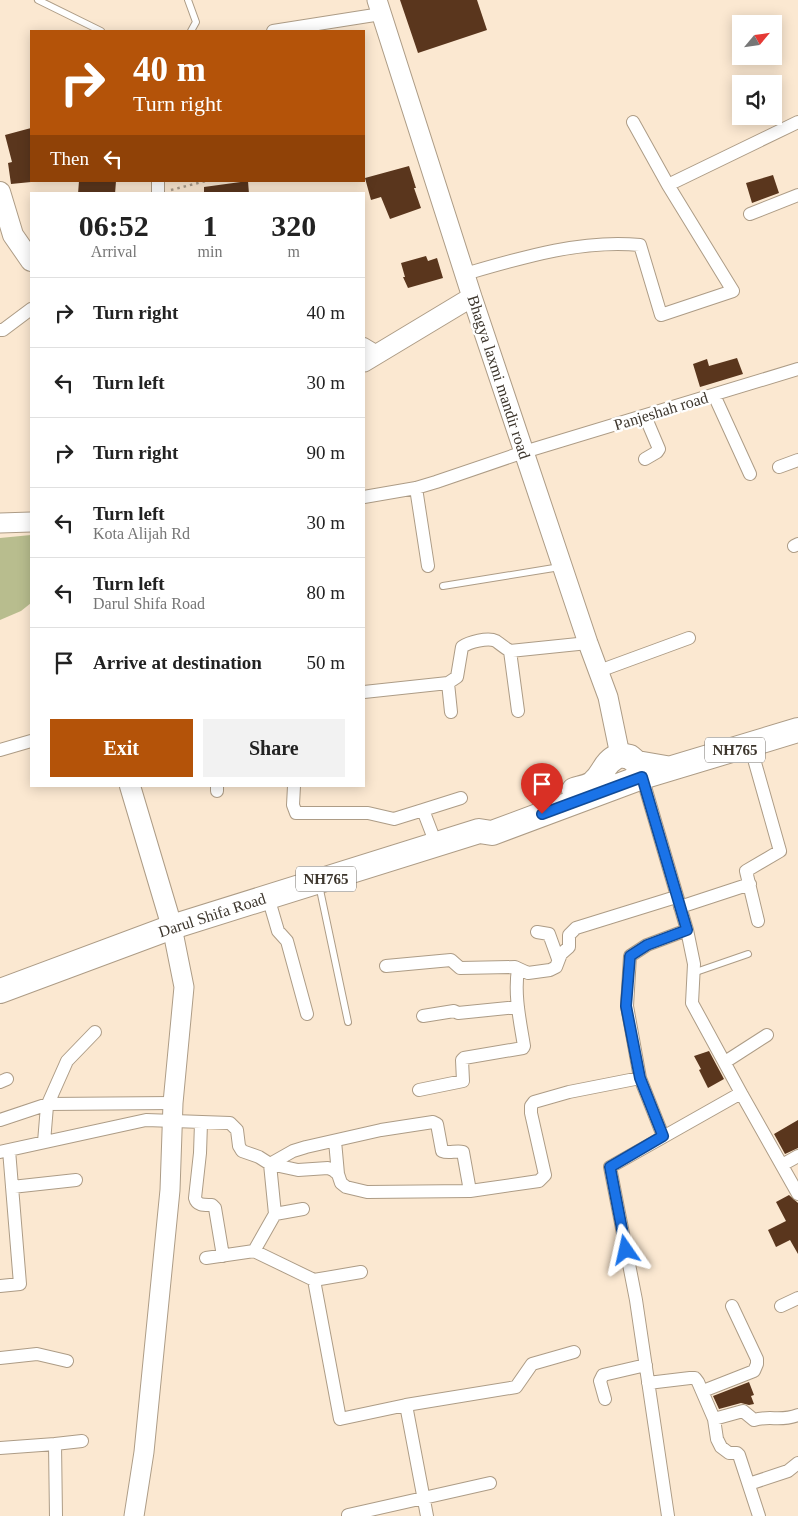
<!DOCTYPE html>
<style>
:root{--surface:#fff;--page:#f2f2f2;--text:#222;--muted:#767676;--line:#e0e0e0;--accent:#b45309}
body{margin:0;font-family:Georgia,serif;background:var(--page);color:var(--text);height:100vh;display:flex;flex-direction:column;font-size:19px;white-space:nowrap}
*{box-sizing:border-box;margin:0}
p{font-size:16px;color:var(--muted)}
.icon{flex:none;width:28px;height:28px;fill:none;stroke:currentColor;stroke-width:2;stroke-linecap:round;stroke-linejoin:round}
.map{position:relative;flex:1;overflow:hidden}
.sheet{position:absolute;left:30px;top:192px;width:335px;height:595px;display:flex;flex-direction:column;background:var(--surface);border-radius:0px;box-shadow:0 2px 12px #0003}
.sheet>*{flex:none}
.guide{position:absolute;left:30px;top:30px;width:335px;height:152px;border-radius:0px;box-shadow:0 2px 12px #0003;background:#b45309;color:#fff;overflow:hidden}
.needle{width:32px;rotate:61deg}
.tools{position:absolute;left:732px;top:15px;display:grid;gap:10px}
.tools a{display:grid;place-items:center;width:50px;height:50px;border-radius:0px;background:var(--surface);box-shadow:0 2px 12px #0003;font-size:25px}
.pin{position:absolute;display:grid;place-items:center;width:42px;height:42px;color:#fff;margin:-51px -21px;border-radius:50% 50% 50% 0;rotate:-45deg;box-shadow:0 0 5px #0007}
.pin .icon{rotate:45deg}
.me{position:absolute;width:55px;margin:-28px;rotate:349deg;stroke-linejoin:round;filter:drop-shadow(0 0 4px #0008)}
.turn{display:flex;align-items:center;gap:18px;height:105px;padding:0 20px;font-size:22px}
.turn .icon{width:65px;height:65px;stroke-width:2.5}
.turn b{display:block;font-size:35px;line-height:42px}
.then{display:flex;align-items:center;height:48px;padding:0 20px;background:#0003;gap:10px;font-size:19px}
.eta{display:flex;justify-content:space-evenly;align-items:center;height:85px;text-align:center}
.eta b{font-size:30px;font-weight:600;line-height:35px}
.primary-button{display:flex;gap:10px;margin-top:auto;padding:10px 20px}
.primary-button a{flex:1;height:58px;border-radius:0px;background:var(--accent);color:#fff;font-size:20px;font-weight:600;line-height:58px;text-align:center}
.primary-button a+a{background:var(--page);color:var(--text)}
ul{padding:0;list-style:none}
li{display:flex;align-items:center;gap:15px;height:70px;padding:0 20px;border-top:1px solid var(--line)}
li div{flex:1}
li b{display:block;font-size:19px}
li em{font-style:normal}
.map>svg:first-child{display:block}
.water{fill:#b8bd8e}
.building{fill:#5a361d}
.lines{fill:none;stroke-linecap:round;stroke-linejoin:round}
.lane-casing{stroke:#ad9c86;stroke-width:8}
.street-casing{stroke:#ad9c86;stroke-width:14}
.secondary-casing{stroke:#ad9c86;stroke-width:21}
.primary-casing{stroke:#ad9c86;stroke-width:22}
.highway-casing{stroke:#ad9c86;stroke-width:26}
.path{stroke:#a99b8a;stroke-width:2.5;stroke-dasharray:2.5 4;stroke-linecap:butt}
.lane{stroke:#fff;stroke-width:6}
.street{stroke:#fff;stroke-width:12}
.secondary{stroke:#fff;stroke-width:19}
.primary{stroke:#fff;stroke-width:20}
.highway{stroke:#fff;stroke-width:24}
.route-casing{stroke:#114b97;stroke-width:12}
.route{stroke:#1a73e8;stroke-width:9}
.labels{text-anchor:middle;dominant-baseline:central;stroke-width:5;stroke-linejoin:round;paint-order:stroke}
.shield{fill:#fff;stroke:#77726c;stroke-width:1}
.shield-label{font-size:15px;font-weight:bold;fill:#3d362d}
.street-label{font-size:16px;fill:#3d362d;stroke:#fff}
</style>
<div class="map">
<svg width="798" height="1516" viewBox="0 0 798 1516">
<rect width="100%" height="100%" fill="#fbe8d1"/>
<path class="water" d="M31 535V603L21 611 0 620V538Z"/>
<path class="building" d="M400 0H477L487 30 418 53Z
M31 128V182L11 184 8 163 12 162 5 135Z
M409 166 416 188H414L421 208 390 219 381 197 371 200 365 178Z
M773 175 779 193 752 203 746 183Z
M79 181H116L115 194H78Z
M248 181 249 194H204V187Z
M426 256 428 261 437 258 443 278 408 288 403 277H405L401 263Z
M737 358 743 374 700 387 693 364 707 359 709 366Z
M709 1051 724 1079 708 1088 699 1070 701 1069 694 1056Z
M798 1120V1148L785 1154 774 1134Z
M789 1195 798 1203V1254L790 1240 776 1247 768 1230 786 1221 776 1202Z
M749 1382 754 1395 751 1396 754 1404 749 1405 741 1403 719 1409 713 1396Z"/>
<g class="lines">
<defs>
<path id="lane" d="M38 0 101 31
M188 0 196 22 191 31
M443 586 560 567
M319 885 348 1022
M693 973 748 954"/>
<path id="street" d="M273 31 381 14
M633 122 668 185
M158 181V194
M750 214 798 195
M465 274C520 258 582 239 640 245L661 315 733 291 668 185 798 122
M0 330H3L31 309
M364 344 379 353
M714 395 750 474
M645 416 659 449 657 452 645 459
M779 467 798 460
M416 488 428 566
M364 497 416 488 436 482 524 452 798 369
M794 546 798 544
M599 671 689 638
M364 692 448 683
M518 711 510 651 588 643
M451 712 448 683 457 677 462 647C469 642 488 637 496 641 500 644 505 648 510 651
M750 745 780 851 746 871 758 921
M0 750 31 741
M641 773 687 930 694 964 692 1003 741 1093 798 1194
M217 786V791
M294 786 293 805 296 813H368L394 819 423 810 436 844
M423 810 461 798
M268 897 278 931 287 941 307 1014
M680 907 750 884
M537 932 549 934 558 959
M386 966 451 960 460 968 515 967 528 973 550 970 556 967 561 954 569 947V935L576 928 676 897
M423 1016 454 1011 458 1013 518 1007
M725 1062 767 1035
M0 1082 7 1079
M419 1090 463 1081 462 1060 464 1058 523 1048 524 1046C520 1021 514 995 518 969
M0 1120 48 1104 173 1103
M201 1123 200 1153 195 1198C197 1206 205 1205 212 1205L215 1208 223 1256
M663 1136 640 1078 627 1006 630 956 647 945 687 930
M335 1141 338 1174
M44 1142 47 1106 67 1061 95 1032
M0 1152 146 1120 230 1123 237 1130 239 1146 242 1151 259 1157 270 1164 298 1170 328 1168 333 1170 338 1174 341 1183 346 1187 367 1192 470 1191 539 1181 545 1175 531 1113V1106L534 1102 569 1092 640 1078
M782 1165 798 1156
M12 1187 76 1180
M275 1214 303 1209
M254 1251 314 1280 340 1419 406 1405 516 1387 532 1364 574 1352
M206 1258 254 1251 275 1214 270 1164 293 1151 306 1147 381 1130 433 1122 437 1124 442 1151C449 1154 456 1150 463 1152L470 1191
M314 1280 361 1272
M0 1286 20 1284 9 1150
M781 1306 798 1298
M0 1358 37 1354 67 1361
M648 1383 690 1378H695L698 1382 714 1419 717 1439 721 1447 729 1453H737L739 1455 759 1516
M703 1391 754 1371 757 1364V1359L732 1306
M605 1399 600 1381 603 1375 646 1365
M406 1405 427 1516
M714 1419 743 1411 754 1420C771 1415 780 1422 798 1415
M0 1448 55 1444
M749 1484 788 1471 798 1463
M348 1515 490 1483
M56 1516 55 1444 82 1441
M668 1516 636 1300 610 1167 741 1093"/>
<path id="secondary" d="M377 0 472 297 588 643 608 697 620 755
M364 362 472 297
M0 523 31 522
M134 1516 144 1452 170 1190 173 1103 184 987 172 927"/>
<path id="primary" d="M0 192 13 235 31 261
M130 786 172 927"/>
<path id="highway" d="M574 790C580 788 588 787 593 783 606 772 602 763 620 755L630 757 637 763 666 768
M0 991 172 927 479 831 492 833 642 777 798 730"/>
</defs>
<use href="#lane" class="lane-casing"/>
<use href="#street" class="street-casing"/>
<use href="#secondary" class="secondary-casing"/>
<use href="#primary" class="primary-casing"/>
<use href="#highway" class="highway-casing"/>
<path class="path" d="M171 190 206 181"/>
<use href="#lane" class="lane"/>
<use href="#street" class="street"/>
<use href="#secondary" class="secondary"/>
<use href="#primary" class="primary"/>
<use href="#highway" class="highway"/>
</g>
<g class="lines">
<defs>
<path id="route" d="M542 814 642 777 687 930 647 945 630 956 626 1006 640 1078 663 1136 610 1167 626 1250"/>
</defs>
<use href="#route" class="route-casing"/>
<use href="#route" class="route"/>
</g>
<g class="labels">
<g class="shield">
<rect x="705" y="737.5" width="60" height="25" rx="4"/>
<rect x="296" y="866.5" width="60" height="25" rx="4"/>
</g>
<g class="shield-label">
<text x="735" y="750">NH765</text>
<text x="326" y="879">NH765</text>
</g>
<g class="street-label">
<text transform="translate(499 377) rotate(72)">Bhagya laxmi mandir road</text>
<text transform="translate(661 411) rotate(-17)">Panjeshah road</text>
<text transform="translate(212 915) rotate(-18)">Darul Shifa Road</text>
</g>
</g>
</svg>
<div class="tools">
<a><svg class="needle" viewBox="-14 -14 28 28"><path d="M0-13l5 13h-10z" fill="#e53935"/><path d="M0 13l5-13h-10z" fill="#767676"/></svg></a>
<a><svg class="icon" aria-label="sound" viewBox="0 0 24 24"><path d="M4 9h4l5-4v14l-5-4H4zM17 9q2 3 0 6"/></svg></a>
</div>
<div class="pin" style="left:542px;top:814px;background:#d93025"><svg class="icon" aria-label="arrive" viewBox="0 0 24 24"><path d="M6 21V4h12l-3 4 3 4H6"/></svg></div>
<svg class="me" style="left:626px;top:1250px" viewBox="-20 -20 40 40"><path d="M0-17L14 15 0 8-14 15z" fill="#1a73e8" stroke="#fff" stroke-width="4"/></svg>
<div class="guide">
<div class="turn"><svg class="icon" aria-label="right" viewBox="0 0 24 24"><path d="M7 20v-9h11M14 6l5 5-5 5"/></svg><div><b>40 m</b>Turn right</div></div>
<div class="then">Then<svg class="icon" aria-label="left" viewBox="0 0 24 24"><path d="M17 20v-9H6M10 6l-5 5 5 5"/></svg></div>
</div>
<section class="sheet">
<div class="eta">
<div><b>06:52</b><p>Arrival</p></div>
<div><b>1</b><p>min</p></div>
<div><b>320</b><p>m</p></div>
</div>
<ul>
<li><svg class="icon" aria-label="right" viewBox="0 0 24 24"><path d="M7 20v-9h11M14 6l5 5-5 5"/></svg><div><b>Turn right</b></div><em>40 m</em></li>
<li><svg class="icon" aria-label="left" viewBox="0 0 24 24"><path d="M17 20v-9H6M10 6l-5 5 5 5"/></svg><div><b>Turn left</b></div><em>30 m</em></li>
<li><svg class="icon" aria-label="right" viewBox="0 0 24 24"><path d="M7 20v-9h11M14 6l5 5-5 5"/></svg><div><b>Turn right</b></div><em>90 m</em></li>
<li><svg class="icon" aria-label="left" viewBox="0 0 24 24"><path d="M17 20v-9H6M10 6l-5 5 5 5"/></svg><div><b>Turn left</b><p>Kota Alijah Rd</p></div><em>30 m</em></li>
<li><svg class="icon" aria-label="left" viewBox="0 0 24 24"><path d="M17 20v-9H6M10 6l-5 5 5 5"/></svg><div><b>Turn left</b><p>Darul Shifa Road</p></div><em>80 m</em></li>
<li><svg class="icon" aria-label="arrive" viewBox="0 0 24 24"><path d="M6 21V4h12l-3 4 3 4H6"/></svg><div><b>Arrive at destination</b></div><em>50 m</em></li>
</ul>
<div class="primary-button"><a>Exit</a><a>Share</a></div>
</section>
</div>
